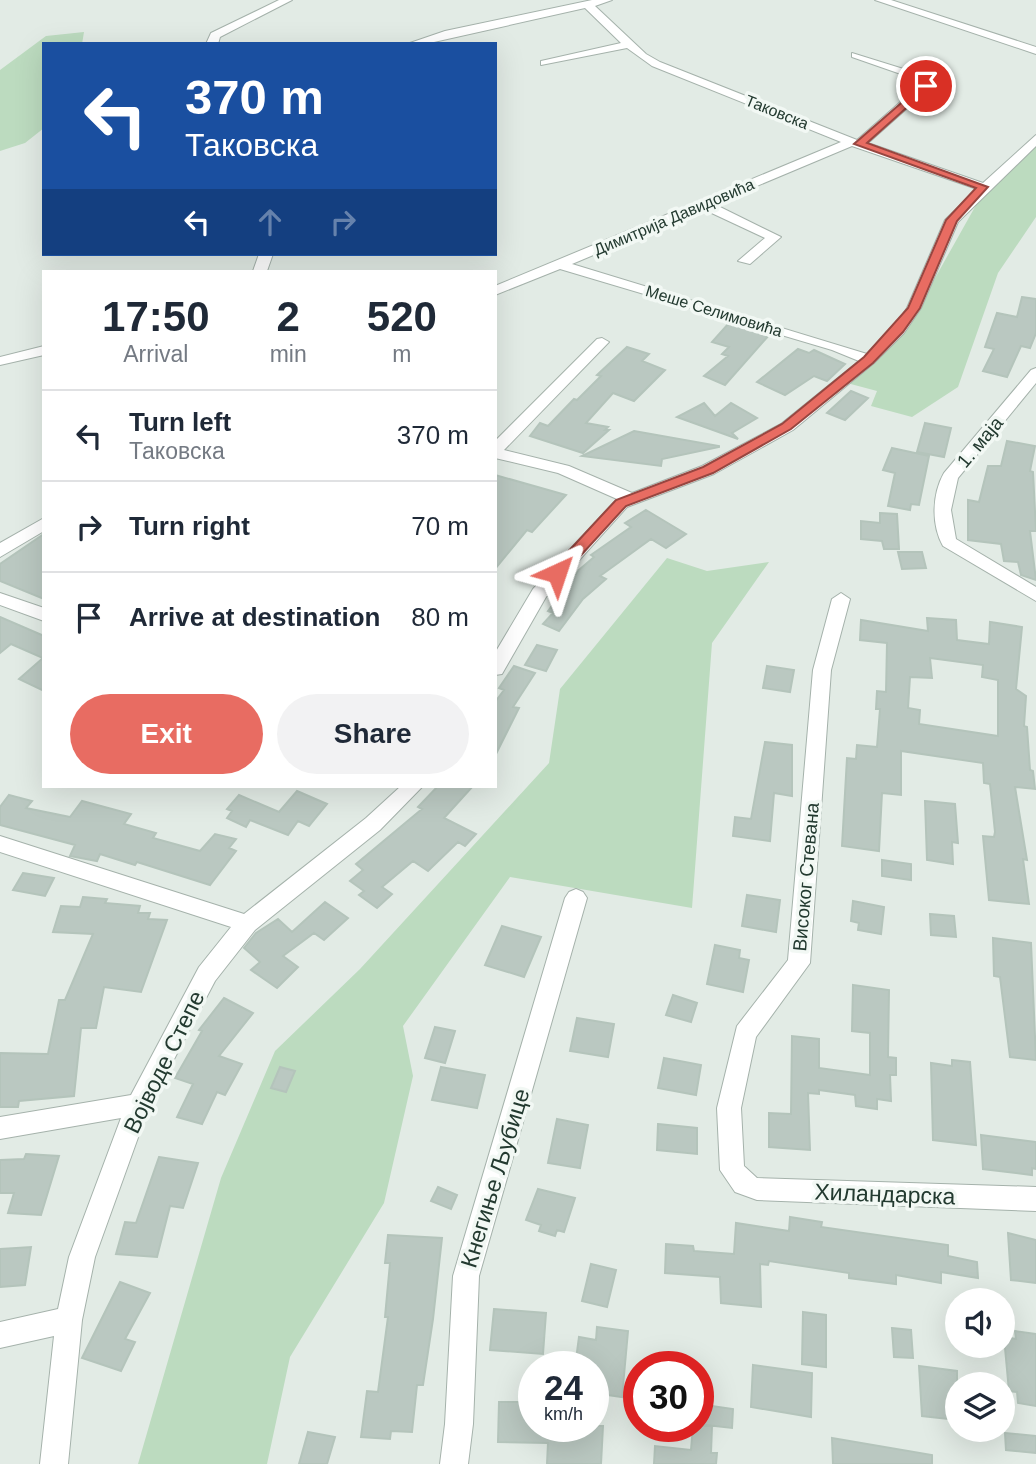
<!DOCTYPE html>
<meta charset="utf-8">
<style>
:root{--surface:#fff;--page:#f2f2f3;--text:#1f2937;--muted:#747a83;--line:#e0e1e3;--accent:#e86c62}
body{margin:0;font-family:Helvetica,sans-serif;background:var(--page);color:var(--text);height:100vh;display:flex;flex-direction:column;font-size:26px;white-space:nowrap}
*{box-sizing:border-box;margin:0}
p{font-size:23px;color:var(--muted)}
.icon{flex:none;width:38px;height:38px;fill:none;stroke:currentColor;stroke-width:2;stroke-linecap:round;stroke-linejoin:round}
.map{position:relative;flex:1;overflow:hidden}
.panel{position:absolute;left:42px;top:270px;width:455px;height:518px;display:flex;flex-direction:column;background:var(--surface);border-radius:0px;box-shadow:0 7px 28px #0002}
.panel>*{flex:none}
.top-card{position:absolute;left:42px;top:42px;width:455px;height:214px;border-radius:0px;box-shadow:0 7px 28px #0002;background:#1a4fa0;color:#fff;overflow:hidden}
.buttons{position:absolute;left:945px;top:1288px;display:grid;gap:14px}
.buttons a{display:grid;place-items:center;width:70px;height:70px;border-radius:50%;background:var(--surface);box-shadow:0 7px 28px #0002;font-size:35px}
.speed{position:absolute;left:518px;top:1351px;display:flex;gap:14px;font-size:35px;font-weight:700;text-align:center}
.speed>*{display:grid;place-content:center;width:91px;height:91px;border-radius:50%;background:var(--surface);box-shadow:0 7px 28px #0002;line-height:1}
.speed small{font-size:18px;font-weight:400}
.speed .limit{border:10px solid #d22;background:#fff;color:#111}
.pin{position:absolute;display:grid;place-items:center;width:60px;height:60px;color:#fff;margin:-30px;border:4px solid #fff;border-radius:50%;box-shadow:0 2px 7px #0007}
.me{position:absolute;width:77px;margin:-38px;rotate:42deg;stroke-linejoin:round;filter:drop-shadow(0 0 5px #0008)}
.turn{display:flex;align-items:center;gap:24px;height:147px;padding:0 28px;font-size:32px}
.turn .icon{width:91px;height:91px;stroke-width:2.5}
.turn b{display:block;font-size:49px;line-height:60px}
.lanes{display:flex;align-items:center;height:66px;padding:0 28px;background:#0003;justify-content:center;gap:35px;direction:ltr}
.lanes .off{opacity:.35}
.eta{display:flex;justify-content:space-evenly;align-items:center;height:119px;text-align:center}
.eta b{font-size:42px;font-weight:800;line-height:49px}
.action{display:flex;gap:14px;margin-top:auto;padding:14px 28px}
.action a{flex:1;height:80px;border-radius:42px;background:var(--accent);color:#fff;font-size:28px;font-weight:800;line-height:80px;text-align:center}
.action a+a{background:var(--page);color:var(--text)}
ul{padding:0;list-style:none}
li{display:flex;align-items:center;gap:21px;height:91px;padding:0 28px;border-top:2px solid var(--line)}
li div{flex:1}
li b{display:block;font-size:26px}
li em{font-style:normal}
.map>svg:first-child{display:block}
.green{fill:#bcdbbf}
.building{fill:#bac8c1;stroke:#b4c4bb;stroke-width:2;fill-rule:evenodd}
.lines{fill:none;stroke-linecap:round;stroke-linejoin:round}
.minor-casing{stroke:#a5b2ab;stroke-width:2}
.minor{fill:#fff;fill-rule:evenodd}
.route{fill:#e86c62;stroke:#974640;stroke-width:2}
.labels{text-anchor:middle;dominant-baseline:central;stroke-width:7;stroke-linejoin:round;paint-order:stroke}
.far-street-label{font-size:16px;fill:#233a30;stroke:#f2f8f4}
.street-label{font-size:19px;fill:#233a30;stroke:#f2f8f4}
.near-street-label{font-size:23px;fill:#233a30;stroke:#f2f8f4}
</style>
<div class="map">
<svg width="1036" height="1464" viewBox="0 0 1036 1464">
<rect width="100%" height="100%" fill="#e2ebe5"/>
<path class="green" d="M84 32 82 44H44V128L25 143 0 151V70L46 36Z
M1036 142V217L998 273 958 387 912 417 871 406 877 391 847 383 880 358 907 328 980 198Z
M667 558 707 571 769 562 712 643 692 908 510 877 403 1026 413 1076 384 1203 290 1357 267 1464H138L221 1178 275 1051 360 969 549 763 560 689Z"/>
<path class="building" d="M1022 297 1036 299V333L1030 348 1021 346 1007 377 983 371 994 349 985 347 997 313 1017 317Z
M728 324 770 334 725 385 704 376 728 356 722 354 729 347 712 342Z
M627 347 649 354 642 361 665 370 634 401 613 393 586 423 608 427 605 430H609L583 453 530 436 540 423 548 426 574 399 577 400 601 376 597 375Z
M798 349 809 353 814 350 845 364 827 381 814 376 785 395 757 382Z
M851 391 868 398 845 420 827 413Z
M704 403 715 416 731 403 757 418 732 433 738 439 677 417Z
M925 423 951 428 944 457 917 452Z
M634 431 719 446V447L662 459 661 466 582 456Z
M1007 441 1035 446 1030 471 1033 472 1036 531H1030L1036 580 1021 575 1018 562 1004 561 1001 544 968 540V500L979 502 988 466H1001Z
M892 448 929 456 919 505 911 504 910 510 888 506 895 473 883 470Z
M495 475 566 495 532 532 527 530 495 569Z
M646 510 686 534 666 548 651 539 600 576 606 579 583 599 559 631 543 624 553 613 548 611 579 570 594 557 591 555 631 527 625 523Z
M880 513 897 514 899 549H884L882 541 861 539V521L880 523Z
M44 534V599L0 581V564Z
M898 552H922L926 568 902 569Z
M0 617 44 636V691L19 679 43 658 11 644 0 653Z
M927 618 956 620 957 640 989 644 990 622 1022 627 1016 689 1026 696 1024 726 1027 727 1030 770 1033 771 1035 789 1015 787 1027 860 1023 859 1029 904 989 900 983 836 994 837 995 832 990 784 984 783 983 763 901 751V795L882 793 879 851 842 846 847 758 856 759 857 745 877 747 880 709H876L877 691 886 692 887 643 860 640 861 620 928 631ZM930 658 983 665 982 677 998 680V736L919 724 920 710 908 708 910 677 932 678Z
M537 645 557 650 546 671 525 665Z
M514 666 535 673 513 707 519 708 495 756V702L504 690 499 688Z
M767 666 794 670 790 692 763 688Z
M765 742 792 745V796L774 793 770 841 733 836 735 817 751 819Z
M438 786H473L444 818 476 834 465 846 458 842 428 871 413 861 382 887 392 894 377 908 359 895 364 891 350 881 363 870 356 864 422 809 418 807Z
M297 791 327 804 309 826 298 821 288 835 250 820 246 827 227 818 232 811 227 809 239 795 279 812Z
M9 795 32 801 26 808 70 817 82 801 131 814 124 824 156 833 153 838 200 851 215 834 236 839 229 848 236 851 210 885 137 862 135 865 100 854 97 861 70 856 75 845 0 825V807Z
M925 801 955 804 958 843 952 842 953 864 927 860Z
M882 860 911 864V880L882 876Z
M23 873 54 878 45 896 13 890Z
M747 895 780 900 776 932 742 926Z
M83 897 107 899 105 903 140 906 138 913H150L148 919 167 920 141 992 104 987 96 1028H81L74 1096 19 1101 18 1107H0V1053L48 1054 59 1000H65L93 934 53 932 61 906 80 907Z
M853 901 884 907 881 934 858 930 859 923 851 921Z
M325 902 348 918 324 940 314 933 283 956 298 967 277 988 251 970 260 962 244 948 256 933 278 919 292 932Z
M930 914 954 916 956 937 931 935Z
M502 926 541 937 524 977 485 965Z
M993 938 1031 943 1036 1060 1010 1057 1000 977 994 976Z
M715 945 740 950 739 958 749 960 743 992 707 984Z
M853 985 889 990 888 1057 896 1058V1075H890L891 1101 877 1099V1109L856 1106 855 1095 819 1090V1094L808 1093 810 1150 769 1147V1113L791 1114 792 1036 819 1039V1068L870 1075V1033L852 1031Z
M673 995 697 1003 691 1022 666 1015Z
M224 998 253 1013 219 1056 242 1064 225 1095 217 1092 202 1124 177 1117 193 1084 175 1078 202 1031 199 1030Z
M577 1018 614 1024 608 1057 570 1051Z
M435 1027 455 1031 445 1063 425 1058Z
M664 1058 701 1065 696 1095 658 1088Z
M952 1060 970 1062 976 1145 933 1140 931 1063 952 1066Z
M280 1067 295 1071 286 1092 271 1088Z
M441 1067 485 1075 477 1108 432 1100Z
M557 1119 588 1125 580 1168 548 1163Z
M658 1124 697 1128V1154L657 1150Z
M981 1135 1036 1142V1169L1032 1168V1175L983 1169Z
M26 1154 59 1156 41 1215 8 1213 14 1193H0V1160L24 1159Z
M159 1157 198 1163 183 1208 170 1206 157 1257 116 1254 125 1222 136 1223Z
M438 1187 457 1195 451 1209 431 1201Z
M538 1189 575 1198 564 1232 557 1230 555 1236 539 1231 541 1225 526 1220Z
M790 1217 822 1222 821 1227 948 1245V1256L977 1262 978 1278 941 1272V1283L896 1275V1284L849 1278V1273L769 1261 768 1265 760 1264 761 1307 721 1303 720 1277 665 1273 666 1244 693 1246 694 1251 734 1254 736 1223 789 1231Z
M1008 1233 1036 1240V1283L1011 1280Z
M388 1235 442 1238 433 1319 423 1385H417L412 1432 391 1431 390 1439 361 1437 367 1391 378 1392 388 1317H385L390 1263H385Z
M31 1247 25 1285 0 1287V1249Z
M591 1264 616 1270 607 1307 582 1301Z
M120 1282 150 1293 125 1339 135 1342 121 1371 82 1358Z
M494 1309 546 1313 543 1354 490 1350Z
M803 1312 826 1315V1367L802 1364Z
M597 1327 628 1331 622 1397 593 1393V1367H575L579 1337 596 1340Z
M892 1328 911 1330 913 1358 894 1357Z
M1015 1331 1036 1334V1406L1018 1403 1017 1392 1009 1391 1004 1337 1016 1339Z
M753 1365 812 1373 811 1417 751 1407Z
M919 1366 957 1371V1420L922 1416Z
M499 1402H533V1426H603L601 1464H547L548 1443 498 1442Z
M698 1404 733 1409 732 1428 698 1424Z
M693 1426H712L711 1453H717L716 1464H654L655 1446 691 1450Z
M308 1432 335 1437 327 1464H299Z
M1005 1433 1036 1436V1453L1006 1450Z
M832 1438 932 1455V1464H833Z"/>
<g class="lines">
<defs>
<path id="minor" d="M279 0H292L220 37 218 44H206L211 33Z
M592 0H612L595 6 646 54 660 62 857 140 921 84 918 80 852 57V53L926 76 933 85 931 87 868 143 983 183 1036 135V146L958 222 921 308 904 333 874 363 793 430 714 474 627 507 546 597 502 674 495 675V653L533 589 617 499 558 473 495 458V441L597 339 602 338 609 342 504 450 569 466 632 493 702 466 781 424 859 361 832 350 560 269 495 295V286L841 142 652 66 627 48 541 65V61L621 43 585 8 425 44H407L445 31ZM852 146 977 189 945 220 907 308 894 327 867 354 572 264 703 209 765 238 738 261 750 264 781 237 714 204Z
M875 0H891L1036 47V54Z
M259 254H273L267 271H253Z
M44 346V355L0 365V357Z
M1036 368V383L958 478 951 510 956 539 1036 587V601L943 546C931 525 932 494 944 473L1031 370Z
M44 518V531L0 557V543Z
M0 593 44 608V621L0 605Z
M841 593 850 599 831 670 810 963 756 1037 741 1108 744 1166 757 1178 1036 1187V1211L757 1200 735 1192 720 1170 717 1108 737 1026 788 960 813 670 832 599Z
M401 786H423L380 830 255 930 215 981 149 1107 95 1257 82 1320 68 1464H40L54 1336 0 1348V1322L58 1309 69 1257 121 1118 0 1139V1117L131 1095 199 967 231 927 0 852V836L244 914 366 818Z
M576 889 583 892 587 898 479 1276 473 1424 468 1464H440L445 1424 453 1276 565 898 569 892Z"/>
</defs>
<use href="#minor" class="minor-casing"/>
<use href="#minor" class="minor"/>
</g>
<path class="route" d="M923 84 931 86 867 143 988 187 957 221 920 308 903 332 873 363 791 429 713 473 626 506 562 576H552V569L616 500 703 467 782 424 864 357 908 308 946 220 976 188 854 144Z"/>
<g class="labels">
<g class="far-street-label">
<text transform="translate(777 112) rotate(22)">Таковска</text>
<text transform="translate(674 217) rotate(-23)">Димитрија Давидовића</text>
<text transform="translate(714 311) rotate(17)">Меше Селимовића</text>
</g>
<g class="street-label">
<text transform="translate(980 442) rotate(-50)">1. маја</text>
<text transform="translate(806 877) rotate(-85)">Високог Стевана</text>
</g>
<g class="near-street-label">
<text transform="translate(164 1062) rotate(-64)">Војводе Степе</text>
<text transform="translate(495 1178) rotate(-73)">Кнегиње Љубице</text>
<text transform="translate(885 1194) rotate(2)">Хиландарска</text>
</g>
</g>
</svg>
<div class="buttons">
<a><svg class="icon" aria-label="sound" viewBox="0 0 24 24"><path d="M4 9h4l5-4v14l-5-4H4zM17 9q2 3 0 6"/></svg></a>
<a><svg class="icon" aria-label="layers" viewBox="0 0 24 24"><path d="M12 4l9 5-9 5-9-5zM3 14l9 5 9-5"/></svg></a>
</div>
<div class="speed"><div>24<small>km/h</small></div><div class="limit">30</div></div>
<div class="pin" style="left:926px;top:86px;background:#d93025"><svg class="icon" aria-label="arrive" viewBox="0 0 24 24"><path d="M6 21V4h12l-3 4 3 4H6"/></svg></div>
<svg class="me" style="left:557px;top:573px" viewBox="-20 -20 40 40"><path d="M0-17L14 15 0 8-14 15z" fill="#e86c62" stroke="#fff" stroke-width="4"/></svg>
<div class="top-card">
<div class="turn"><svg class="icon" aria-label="left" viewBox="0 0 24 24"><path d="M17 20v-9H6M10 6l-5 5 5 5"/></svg><div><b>370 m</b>Таковска</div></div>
<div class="lanes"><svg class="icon" aria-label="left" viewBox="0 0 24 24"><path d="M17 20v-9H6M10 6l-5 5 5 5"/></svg><svg class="icon off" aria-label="ahead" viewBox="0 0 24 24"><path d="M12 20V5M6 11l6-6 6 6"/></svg><svg class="icon off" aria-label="right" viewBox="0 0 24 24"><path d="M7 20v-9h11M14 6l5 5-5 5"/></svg></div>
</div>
<section class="panel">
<div class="eta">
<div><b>17:50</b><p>Arrival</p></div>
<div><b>2</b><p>min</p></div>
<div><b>520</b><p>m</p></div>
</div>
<ul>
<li><svg class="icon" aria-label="left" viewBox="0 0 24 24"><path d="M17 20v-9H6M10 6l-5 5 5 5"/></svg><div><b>Turn left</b><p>Таковска</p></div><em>370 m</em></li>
<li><svg class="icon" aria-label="right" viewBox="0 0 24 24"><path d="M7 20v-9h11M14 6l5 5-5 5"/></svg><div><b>Turn right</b></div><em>70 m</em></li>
<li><svg class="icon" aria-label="arrive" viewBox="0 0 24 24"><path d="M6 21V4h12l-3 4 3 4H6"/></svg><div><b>Arrive at destination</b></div><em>80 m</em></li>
</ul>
<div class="action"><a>Exit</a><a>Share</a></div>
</section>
</div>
